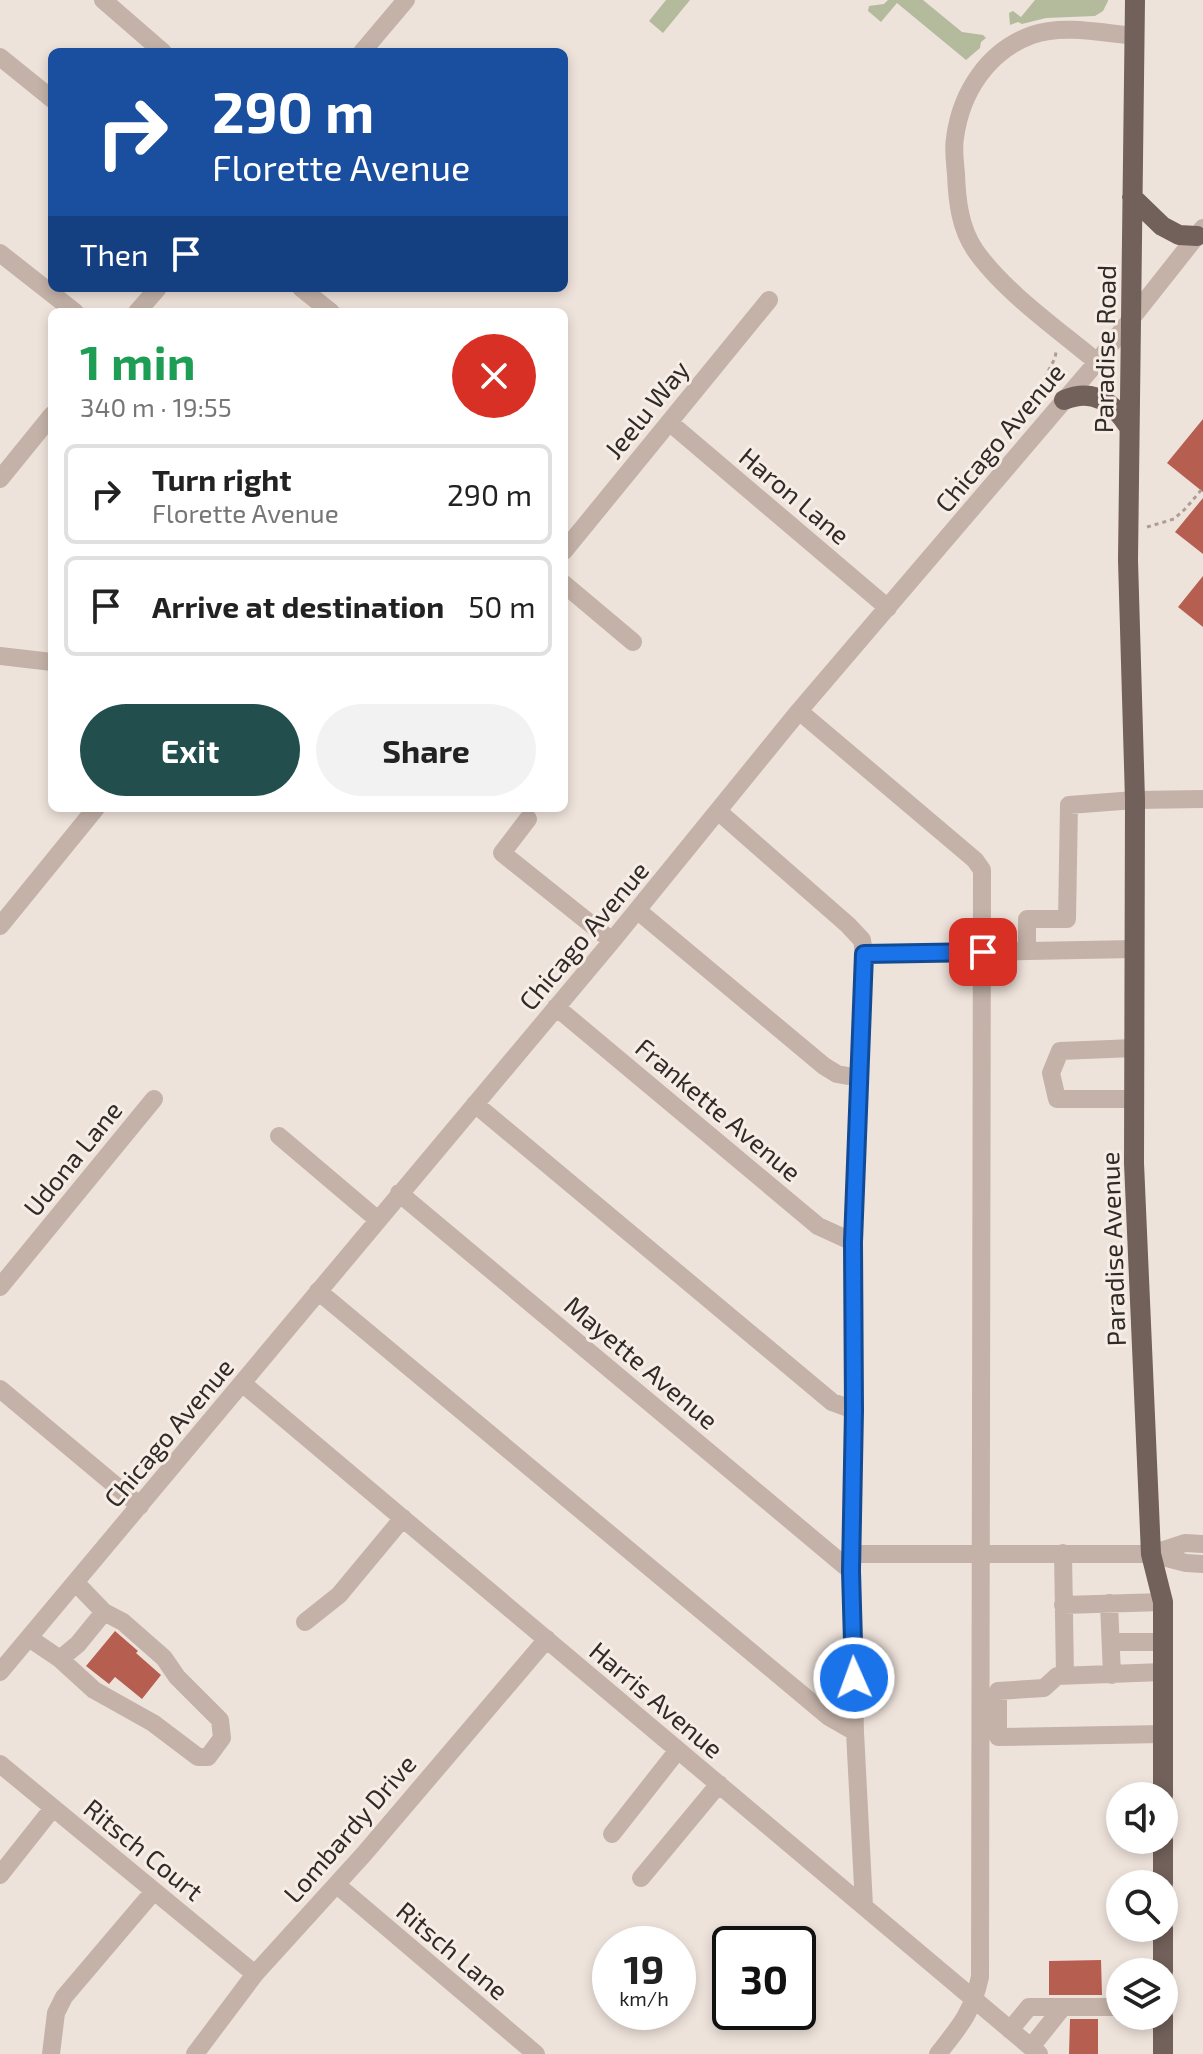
<!DOCTYPE html>
<meta charset="utf-8">
<style>
:root{--surface:#fff;--page:#f2f2f2;--text:#222;--muted:#767676;--line:#e0e0e0;--accent:#224e4d}
body{margin:0;font-family:"Exo 2",sans-serif;background:var(--page);color:var(--text);height:100vh;display:flex;flex-direction:column;font-size:30px;white-space:nowrap}
*{box-sizing:border-box;margin:0}
p{font-size:26px;color:var(--muted)}
.icon{flex:none;width:44px;height:44px;fill:none;stroke:currentColor;stroke-width:2;stroke-linecap:round;stroke-linejoin:round}
.map{position:relative;flex:1;overflow:hidden}
.panel{position:absolute;left:48px;top:308px;width:520px;height:504px;display:flex;flex-direction:column;background:var(--surface);border-radius:12px;box-shadow:0 4px 12px #0003}
.panel>*{flex:none}
.top-card{position:absolute;left:48px;top:48px;width:520px;height:244px;border-radius:12px;box-shadow:0 4px 12px #0003;background:#1a4fa0;color:#fff;overflow:hidden}
.controls{position:absolute;left:1106px;top:1782px;display:grid;gap:16px}
.controls a{display:grid;place-items:center;width:72px;height:72px;border-radius:50%;background:var(--surface);box-shadow:0 4px 12px #0003;font-size:40px}
.speed{position:absolute;left:592px;top:1926px;display:flex;gap:16px;font-size:40px;font-weight:700;text-align:center}
.speed>*{display:grid;place-content:center;width:104px;height:104px;border-radius:50%;background:var(--surface);box-shadow:0 4px 12px #0003;line-height:1}
.speed small{font-size:20px;font-weight:400}
.speed .limit{border:4px solid #111;border-radius:12px;background:#fff;color:#111}
.pin{position:absolute;display:grid;place-items:center;width:68px;height:68px;color:#fff;margin:-34px;border-radius:16px;box-shadow:0 4px 12px #0006}
.me{position:absolute;width:88px;margin:-44px;rotate:358deg;stroke-linejoin:round;filter:drop-shadow(0 0 6px #0008)}
.turn{display:flex;align-items:center;gap:28px;height:168px;padding:0 32px;font-size:36px}
.turn .icon{width:104px;height:104px;stroke-width:2.5}
.turn b{display:block;font-size:56px;line-height:68px}
.then{display:flex;align-items:center;height:76px;padding:0 32px;background:#0003;gap:16px;font-size:30px}
.round{display:grid;place-items:center;flex:none;width:84px;height:84px;border-radius:42px;background:var(--page)}
.summary{display:flex;align-items:center;justify-content:space-between;height:136px;padding:0 32px}
h1{font-size:48px;font-weight:700;line-height:60px;color:#1e9e55}
.action{display:flex;gap:16px;margin-top:auto;padding:16px 32px}
.action a{flex:1;height:92px;border-radius:48px;background:var(--accent);color:#fff;font-size:32px;font-weight:700;line-height:92px;text-align:center}
.action a+a{background:var(--page);color:var(--text)}
ul{padding:0;list-style:none}
li{display:flex;align-items:center;gap:24px;height:100px;margin:0 16px 12px;padding:0 16px;border:4px solid var(--line);border-radius:12px}
li div{flex:1}
li b{display:block;font-size:30px}
li em{font-style:normal}
.map>svg:first-child{display:block}
.green{fill:#b4bb9d}
.building{fill:#b65f51}
.lines{fill:none;stroke-linecap:round;stroke-linejoin:round}
.path{stroke:#b09c93;stroke-width:3;stroke-dasharray:4 4;stroke-linecap:butt}
.minor{stroke:#c4b2a8;stroke-width:18}
.major{stroke:#72605a;stroke-width:20}
.route-casing{stroke:#114b97;stroke-width:20}
.route{stroke:#1a73e8;stroke-width:14}
.labels{text-anchor:middle;dominant-baseline:central;stroke-width:6;stroke-linejoin:round;paint-order:stroke}
.street-label{font-size:26px;fill:#322a27;stroke:#f6ede6}
</style>
<div class="map">
<svg width="1203" height="2054" viewBox="0 0 1203 2054">
<rect width="100%" height="100%" fill="#eee3db"/>
<path class="green" d="M666 0H690L663 33 649 21Z
M888 0H923L962 32 983 35 986 38 981 42 980 48 966 60 897 3 881 22 868 11 869 6 884 4Z
M1035 0H1108V1L1103 11 1095 16 1046 18 1022 24 1018 22 1010 25 1009 13 1013 11 1021 17Z"/>
<path class="building" d="M1203 419V492L1167 463Z
M1203 498V554L1175 532Z
M1203 576V627L1178 607Z
M115 1631 138 1651 136 1653 161 1675 142 1699 115 1677 109 1684 86 1666Z
M1101 1960 1102 1995H1049V1961Z
M1070 2019H1098V2054H1069Z"/>
<g class="lines">
<path class="path" d="M1041 385 1055 358 1056 352
M1147 527 1174 519 1185 509 1203 488"/>
<path class="minor" d="M103 0 163 52
M362 52 406 0
M0 57 52 99
M0 253 75 312
M301 288 331 312
M137 312 158 288
M1097 362C1059 330 1003 291 975 250 960 228 957 201 956 174 955 162 953 149 955 138 961 92 988 51 1032 35 1063 24 1103 33 1135 36
M669 422 888 608
M0 479 52 415
M564 551 769 300
M564 584 633 642
M0 656 52 662
M799 711 975 860 982 870 980 1977C972 2013 960 2026 938 2054
M719 812 848 925 862 940 864 954 853 1242 854 1410 851 1571 855 1732 864 1906
M528 819 502 853 612 941
M637 910 824 1066 837 1074 859 1078
M0 926 96 808
M1027 951V919H1067L1069 805 1135 800 1203 799
M864 954 1134 949
M556 1007 818 1226 853 1242
M1134 1099H1057L1051 1073 1060 1051 1134 1048
M475 1104 832 1402 854 1410
M279 1136 378 1220
M399 1193 851 1571
M0 1287 154 1099
M318 1291 829 1717 855 1732
M242 1383 1039 2054
M0 1389 140 1506
M1063 1553 1065 1676
M852 1554H1151L1186 1563 1203 1564
M1151 1554 1185 1543 1203 1544
M1109 1603 1112 1675
M1063 1605 1163 1602
M305 1622 339 1595 403 1518
M29 1638 60 1659 94 1690 153 1723 198 1757H208L222 1738 220 1720 177 1677 164 1658 123 1622 104 1612 76 1583
M1111 1642H1163
M60 1659 78 1644 104 1612
M0 1672 612 941 799 711 1097 362 1203 228
M1163 1672 1057 1676 1044 1688 998 1691V1737L1163 1734
M0 1764 255 1974
M612 1834 678 1750
M0 1875 53 1808
M641 1878 719 1784
M337 1885 536 2054
M1010 2030 1029 2007H1120
M1031 2047 1063 2007
M51 2054 56 2013 64 1997 154 1891
M195 2054 255 1974 364 1854 547 1639"/>
<path class="major" d="M1135 0 1128 560 1135 800 1134 1163 1151 1554 1163 1602V1796
M1132 197 1162 226 1179 235 1197 236
M1064 400C1093 388 1113 402 1129 427
M1163 1884V1840
M1163 1928V1972
M1163 2016V2054"/>
</g>
<g class="lines">
<defs>
<path id="route" d="M854 1678 851 1571 854 1410 853 1242 864 954 983 952"/>
</defs>
<use href="#route" class="route-casing"/>
<use href="#route" class="route"/>
</g>
<g class="labels">
<g class="street-label">
<text transform="translate(1104 349) rotate(-89)">Paradise Road</text>
<text transform="translate(646 409) rotate(-51)">Jeelu Way</text>
<text transform="translate(999 437) rotate(-50)">Chicago Avenue</text>
<text transform="translate(795 495) rotate(40)">Haron Lane</text>
<text transform="translate(583 935) rotate(-50)">Chicago Avenue</text>
<text transform="translate(719 1109) rotate(40)">Frankette Avenue</text>
<text transform="translate(72 1158) rotate(-51)">Udona Lane</text>
<text transform="translate(1112 1249) rotate(-92)">Paradise Avenue</text>
<text transform="translate(642 1362) rotate(40)">Mayette Avenue</text>
<text transform="translate(168 1432) rotate(-50)">Chicago Avenue</text>
<text transform="translate(657 1699) rotate(40)">Harris Avenue</text>
<text transform="translate(349 1828) rotate(-49)">Lombardy Drive</text>
<text transform="translate(144 1849) rotate(39)">Ritsch Court</text>
<text transform="translate(453 1950) rotate(40)">Ritsch Lane</text>
</g>
</g>
</svg>
<div class="controls">
<a><svg class="icon" aria-label="sound" viewBox="0 0 24 24"><path d="M4 9h4l5-4v14l-5-4H4zM17 9q2 3 0 6"/></svg></a>
<a><svg class="icon" aria-label="search" viewBox="0 0 24 24"><circle cx="10" cy="10" r="6"/><path d="M15 15l6 6"/></svg></a>
<a><svg class="icon" aria-label="layers" viewBox="0 0 24 24"><path d="M12 4l9 5-9 5-9-5zM3 14l9 5 9-5"/></svg></a>
</div>
<div class="speed"><div>19<small>km/h</small></div><div class="limit">30</div></div>
<div class="pin" style="left:983px;top:952px;background:#d93025"><svg class="icon" aria-label="arrive" viewBox="0 0 24 24"><path d="M6 21V4h12l-3 4 3 4H6"/></svg></div>
<svg class="me" style="left:854px;top:1678px" viewBox="-20 -20 40 40"><circle r="17" fill="#1a73e8" stroke="#fff" stroke-width="3"/><path d="M0-11L8 9 0 5-8 9z" fill="#fff"/></svg>
<div class="top-card">
<div class="turn"><svg class="icon" aria-label="right" viewBox="0 0 24 24"><path d="M7 20v-9h11M14 6l5 5-5 5"/></svg><div><b>290 m</b>Florette Avenue</div></div>
<div class="then">Then<svg class="icon" aria-label="arrive" viewBox="0 0 24 24"><path d="M6 21V4h12l-3 4 3 4H6"/></svg></div>
</div>
<section class="panel">
<div class="summary"><div><h1>1 min</h1><p>340 m · 19:55</p></div><a class="round" style="background:#d93025;color:#fff"><svg class="icon" aria-label="close" viewBox="0 0 24 24"><path d="M6 6l12 12M18 6L6 18"/></svg></a></div>
<ul>
<li><svg class="icon" aria-label="right" viewBox="0 0 24 24"><path d="M7 20v-9h11M14 6l5 5-5 5"/></svg><div><b>Turn right</b><p>Florette Avenue</p></div><em>290 m</em></li>
<li><svg class="icon" aria-label="arrive" viewBox="0 0 24 24"><path d="M6 21V4h12l-3 4 3 4H6"/></svg><div><b>Arrive at destination</b></div><em>50 m</em></li>
</ul>
<div class="action"><a>Exit</a><a>Share</a></div>
</section>
</div>
